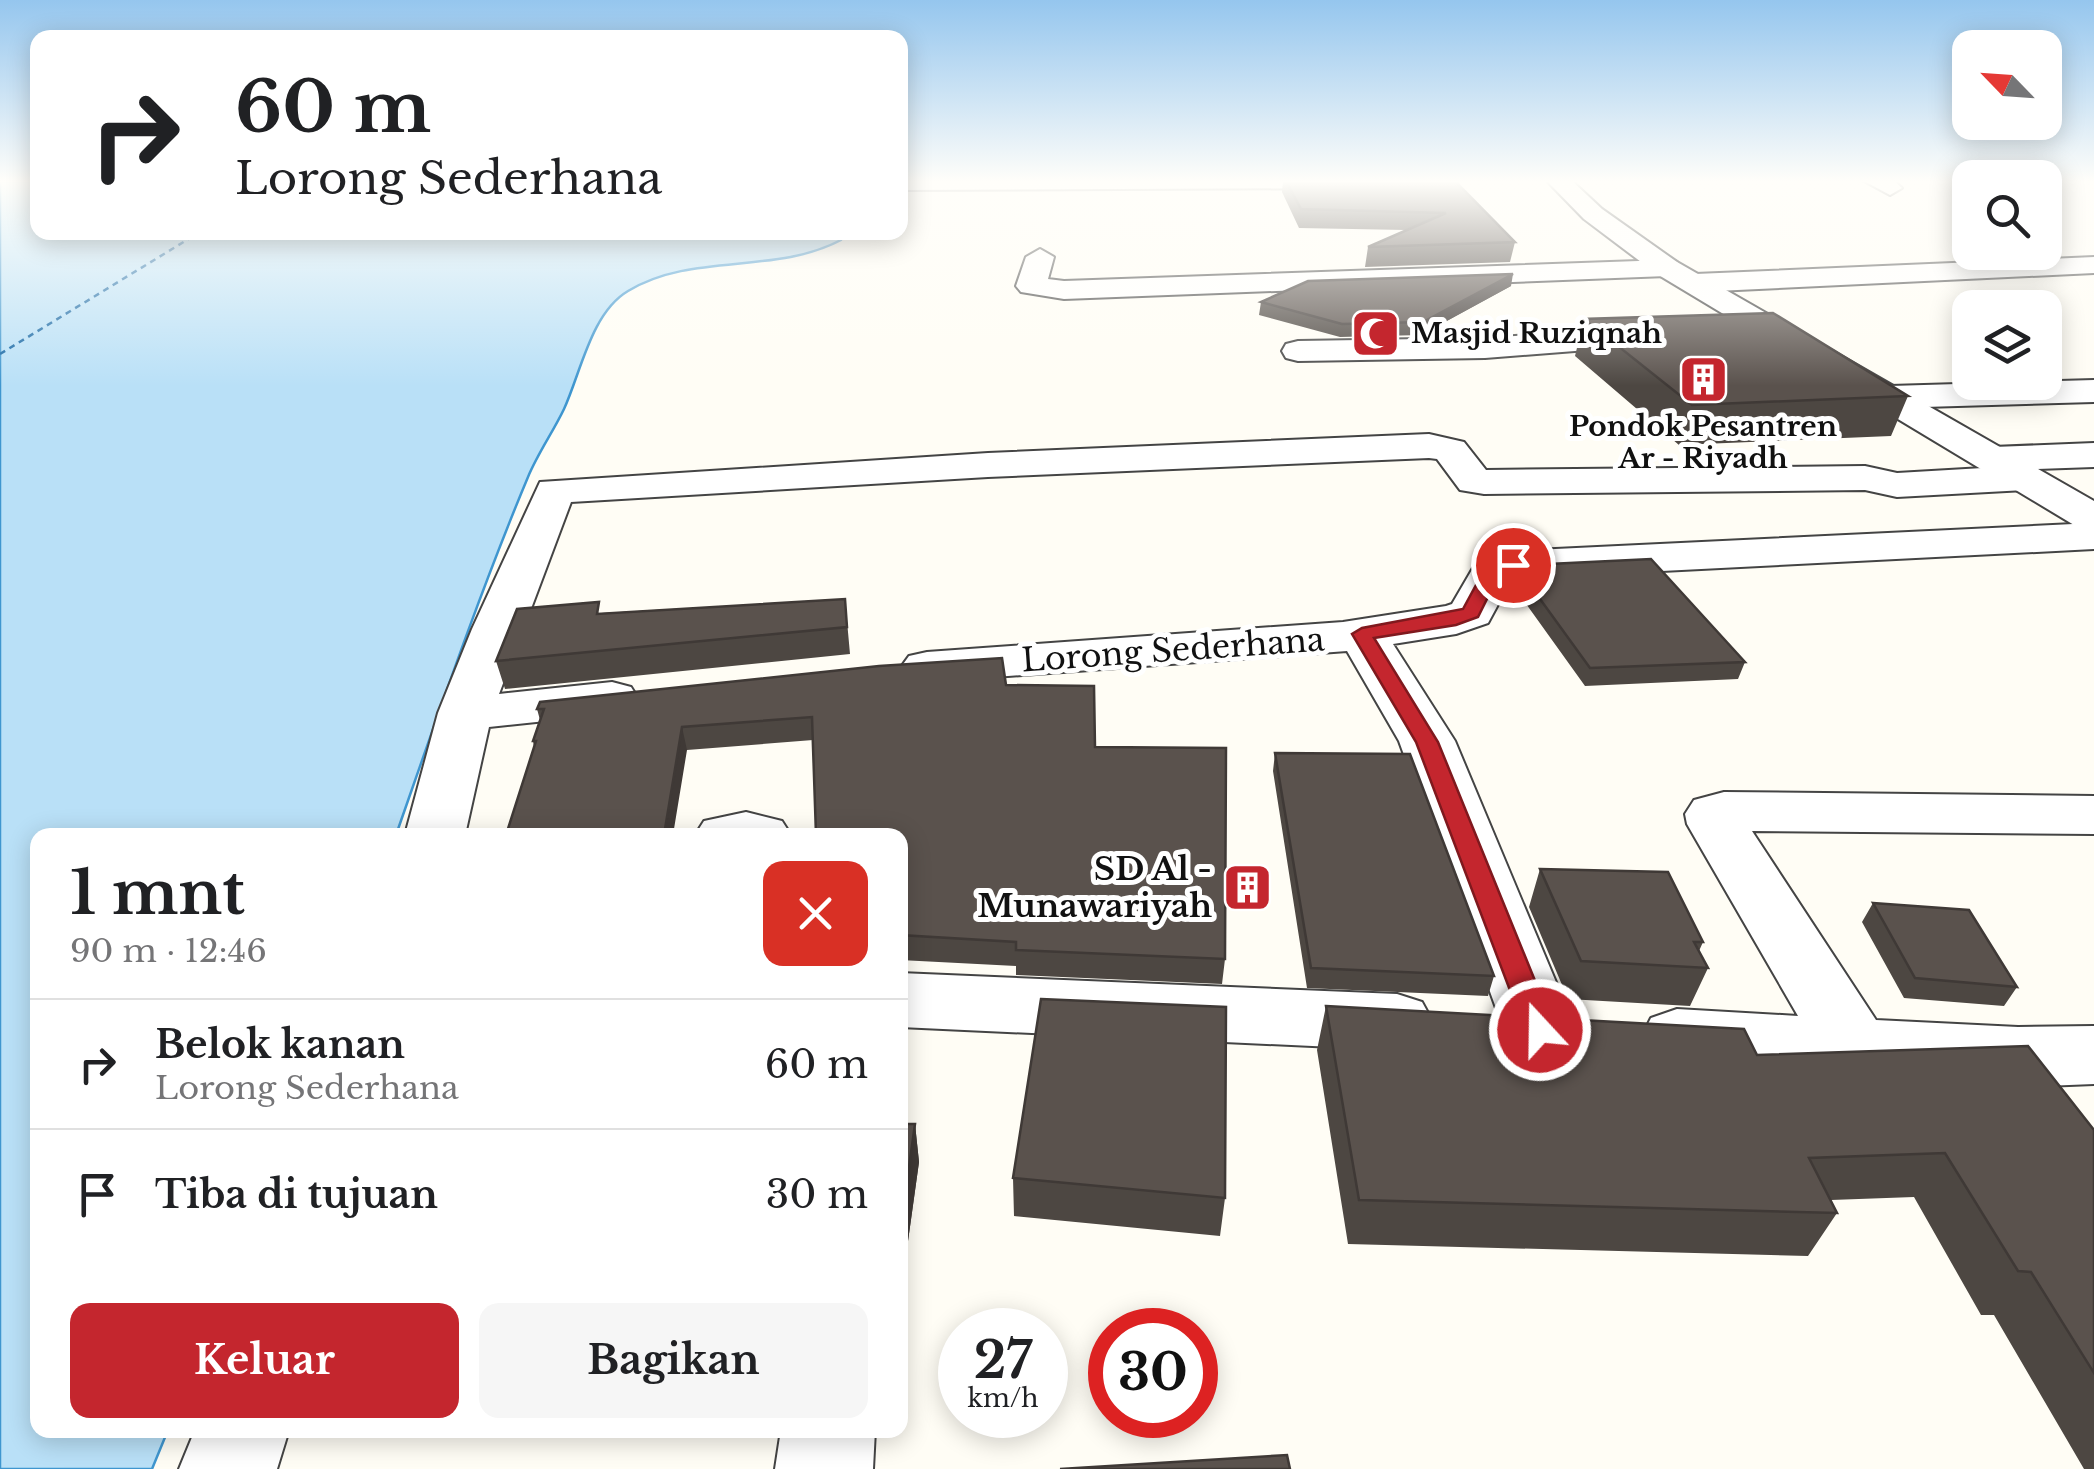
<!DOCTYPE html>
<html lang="id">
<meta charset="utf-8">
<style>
:root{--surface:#fff;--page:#f6f6f6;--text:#202124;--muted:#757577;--line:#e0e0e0;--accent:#c4262e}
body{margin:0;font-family:"Libre Baskerville",serif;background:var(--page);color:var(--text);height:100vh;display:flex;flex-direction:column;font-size:38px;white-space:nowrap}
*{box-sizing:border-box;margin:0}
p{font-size:32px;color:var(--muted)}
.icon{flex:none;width:55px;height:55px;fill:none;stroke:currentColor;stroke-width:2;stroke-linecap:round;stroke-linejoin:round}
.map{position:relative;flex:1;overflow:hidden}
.details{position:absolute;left:30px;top:828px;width:878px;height:610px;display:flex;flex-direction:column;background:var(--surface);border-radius:20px;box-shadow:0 5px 25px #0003}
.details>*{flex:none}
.hud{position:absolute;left:30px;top:30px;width:878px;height:210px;border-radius:20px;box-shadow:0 5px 25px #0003;background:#fff;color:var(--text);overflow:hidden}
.needle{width:65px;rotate:295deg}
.controls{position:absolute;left:1952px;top:30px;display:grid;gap:20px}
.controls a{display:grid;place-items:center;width:110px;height:110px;border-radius:20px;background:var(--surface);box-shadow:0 5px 25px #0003;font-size:50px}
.speed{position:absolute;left:938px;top:1308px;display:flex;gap:20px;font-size:50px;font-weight:700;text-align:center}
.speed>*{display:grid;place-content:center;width:130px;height:130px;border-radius:50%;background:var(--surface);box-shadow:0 5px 25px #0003;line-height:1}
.speed small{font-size:25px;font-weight:400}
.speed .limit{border:15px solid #d22;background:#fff;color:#111}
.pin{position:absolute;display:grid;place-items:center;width:85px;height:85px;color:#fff;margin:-42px;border:5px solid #fff;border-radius:50%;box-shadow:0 2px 10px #0007}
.me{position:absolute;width:110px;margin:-55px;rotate:339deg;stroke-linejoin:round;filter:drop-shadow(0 0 8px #0008)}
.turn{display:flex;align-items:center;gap:35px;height:210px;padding:0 40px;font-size:45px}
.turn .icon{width:130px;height:130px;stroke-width:2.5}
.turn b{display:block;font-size:70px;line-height:85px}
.round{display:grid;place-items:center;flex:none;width:105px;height:105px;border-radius:20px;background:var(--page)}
.overview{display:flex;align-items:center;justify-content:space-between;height:170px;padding:0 40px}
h1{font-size:60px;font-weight:700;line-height:75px}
.button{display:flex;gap:20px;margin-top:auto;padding:20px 40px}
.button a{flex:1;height:115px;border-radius:20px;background:var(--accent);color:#fff;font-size:40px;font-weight:700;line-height:115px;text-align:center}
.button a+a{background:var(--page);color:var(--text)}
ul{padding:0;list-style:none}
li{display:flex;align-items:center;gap:30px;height:130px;padding:0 40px;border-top:2px solid var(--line)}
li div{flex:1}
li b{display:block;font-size:38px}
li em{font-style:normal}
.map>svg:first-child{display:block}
.water{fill:#b9e0f7;stroke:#3f96cf;stroke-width:2.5}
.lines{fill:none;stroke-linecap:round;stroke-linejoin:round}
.ferry{stroke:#1768a6;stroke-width:2.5;stroke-dasharray:6 5;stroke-linecap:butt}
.minor-casing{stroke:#444;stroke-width:4}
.tertiary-casing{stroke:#444;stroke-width:4}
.minor{fill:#fff;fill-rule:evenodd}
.tertiary{fill:#fff;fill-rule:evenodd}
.wall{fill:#4d4742}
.shaded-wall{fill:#3f3936}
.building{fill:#5a524d;stroke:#3f3936;stroke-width:2.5}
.route{fill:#c4262e;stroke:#7f191e;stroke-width:2.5}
.labels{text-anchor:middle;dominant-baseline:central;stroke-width:10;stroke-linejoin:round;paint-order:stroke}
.far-poi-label{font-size:28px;font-weight:bold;fill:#111;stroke:#fff;text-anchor:start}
.street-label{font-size:32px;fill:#111;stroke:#fff}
.poi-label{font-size:32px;font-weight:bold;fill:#111;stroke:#fff;text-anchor:end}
</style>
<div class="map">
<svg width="2094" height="1469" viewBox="0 0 2094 1469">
<rect width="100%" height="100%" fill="#fffdf5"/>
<path class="water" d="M0 181H37L38 232 843 233 841 240C775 275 692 252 628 291 591 313 581 372 564 409 553 432 538 453 528 477 479 594 438 715 396 835H38V1430H168L152 1469H0Z"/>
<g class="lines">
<path class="ferry" d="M0 354 200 232"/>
<defs>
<path id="minor" d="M900 181H1368L1356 188 900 190Z
M1864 181H1894L1902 188 1890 195Z
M1040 249 1054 257 1048 279 1064 281 1667 260 1677 262 1681 268 1677 274 1667 276 1064 299 1021 292 1016 286 1026 257Z
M2094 257V273L1695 292 1685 289 1680 283 1685 277 1695 274Z
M1653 327 1664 330 1669 337 1664 344 1485 358 1298 361 1286 358 1282 351 1286 344 1298 341 1485 338Z
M2094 380V402L1890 408 1877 405 1872 397 1877 389 1890 386Z
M1429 434 1464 442 1486 470 1865 466 1897 473 1983 468 1973 459 1979 451 1993 447 2094 443V467L2037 469 2045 478 2039 487 2025 490 1897 497 1865 490 1484 494 1460 490 1437 459 1429 458 988 477 571 502 499 694 612 682 631 687 638 698 631 709 612 714 489 727 465 835H405L438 713 472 629 540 482 988 453Z
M2094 523V549L1523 578 1508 586 1488 623 1456 634 1393 644 1455 741 1576 1030 1565 1050 1540 1058 1515 1050 1504 1030 1399 741 1347 651 927 682 909 678 901 667 909 656 927 652 1343 622 1446 606 1452 604 1473 568 1513 551Z
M1724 792 2094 796V834L1752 831 1876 1020 2018 1027 2094 1026V1084L2018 1087 1677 1067 1651 1058 1641 1038 1651 1018 1677 1009 1798 1016 1687 824 1685 814 1694 800Z
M746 812 782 821 791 835H695L704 821Z
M900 973 1397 994 1422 1002 1433 1022 1422 1042 1397 1050 900 1027Z
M195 1430H289L277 1469H179Z
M781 1430H875L873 1469H775Z"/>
<path id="tertiary" d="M1547 181H1572L1602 209 1677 262 2094 501V532L2079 528 1657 274 1584 219Z"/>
</defs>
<use href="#minor" class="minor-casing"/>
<use href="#tertiary" class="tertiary-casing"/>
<use href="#minor" class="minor"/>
<use href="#tertiary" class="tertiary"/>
</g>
<path class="wall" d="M1283 181H1455L1515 242 1510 262 1365 267 1368 247 1406 230 1299 228 1282 192Z
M1511 286 1421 335 1340 337 1259 315 1261 302Z
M1584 319 1908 396 1891 436 1679 445 1575 356Z
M1519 570 1745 662 1738 679 1585 686 1514 587Z
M845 599 850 654 505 689 496 661 602 613Z
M1006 685 1095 747 1225 959 1222 984 1016 975V966L900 960V835L813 740 687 750 534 747 533 741 540 720 537 709Z
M1275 753 1494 976 1488 996 1307 988 1273 771Z
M1540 869 1703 942 1699 951 1708 968 1690 1006 1568 999 1529 907Z
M1873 903 2017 987 2004 1006 1904 998 1862 922Z
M1326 1006 1757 1055 2094 1131V1469H2084L1994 1315H1981L1914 1197 1831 1200 1837 1213 1808 1256 1348 1244 1317 1050Z
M900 1124H915L919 1162 908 1241H900Z
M1013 1178 1225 1198 1220 1236 1014 1216Z"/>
<path class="shaded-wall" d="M1513 274 1511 286 1421 335 1423 322Z
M682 727 687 750 673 835H664Z
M915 1124 919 1162 908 1241 904 1203Z"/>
<path class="building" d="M1286 181H1455L1515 242 1368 247 1446 213 1301 209Z
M1513 274 1423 322 1342 324 1261 302 1308 281Z
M1773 313 1908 396 1692 405 1584 319Z
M1651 559 1745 662 1590 668 1519 570 1528 565Z
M845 599 847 627 496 661 517 609 599 602 597 614Z
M1002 658 1006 685 1094 686 1095 747 1226 748 1225 959 1016 950V942L900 935V835H816L812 717 682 727 664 835H506L536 741H533L544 709H537L540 702 879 666Z
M1275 753 1410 754 1494 976 1311 968Z
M1540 869 1668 872 1703 942H1694L1708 968 1581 961Z
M1873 903 1969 910 2017 987 1915 978Z
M1041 999 1226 1007 1225 1198 1013 1178Z
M1326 1006 1744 1029 1757 1055 2028 1046 2094 1130V1373L2031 1272 2018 1271 1945 1153 1809 1158 1837 1213 1359 1200Z
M900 1124H915L904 1203H900Z
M1287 1455 1290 1469H1060Z"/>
<linearGradient id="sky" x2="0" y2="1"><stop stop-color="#95c6ee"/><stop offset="0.47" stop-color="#fffefa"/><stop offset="1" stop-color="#fffefa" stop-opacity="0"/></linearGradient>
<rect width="2094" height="386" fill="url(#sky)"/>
<path class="route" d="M1513 560 1522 565 1496 581 1478 617 1456 625 1374 638 1438 742 1555 1030 1551 1039 1540 1042 1530 1039 1525 1030 1416 742 1352 634 1362 628 1463 609 1482 574Z"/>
<defs>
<symbol id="mosque-square" viewBox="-11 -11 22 22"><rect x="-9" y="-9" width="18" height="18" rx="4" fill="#c4262e" stroke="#fff"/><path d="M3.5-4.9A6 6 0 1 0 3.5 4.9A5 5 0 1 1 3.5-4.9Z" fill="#fff"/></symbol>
<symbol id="building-square" viewBox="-11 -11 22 22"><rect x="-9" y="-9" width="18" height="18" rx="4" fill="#c4262e" stroke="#fff"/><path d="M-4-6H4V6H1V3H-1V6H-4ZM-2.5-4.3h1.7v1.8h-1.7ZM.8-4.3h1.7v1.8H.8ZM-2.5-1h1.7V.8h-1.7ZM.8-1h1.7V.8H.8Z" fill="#fff"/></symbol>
</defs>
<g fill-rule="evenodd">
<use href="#mosque-square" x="1348" y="306" width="55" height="55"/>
<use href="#building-square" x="1676" y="352" width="55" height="55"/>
<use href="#building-square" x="1220" y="860" width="55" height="55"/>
</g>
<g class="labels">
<g class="far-poi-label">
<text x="1411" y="333">Masjid Ruziqnah</text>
<text x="1703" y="426" text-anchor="middle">Pondok Pesantren<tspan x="1703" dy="32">Ar - Riyadh</tspan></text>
</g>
<g class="street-label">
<text transform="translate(1173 650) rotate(-4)">Lorong Sederhana</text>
</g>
<g class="poi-label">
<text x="1212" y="869">SD Al -<tspan x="1212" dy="37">Munawariyah</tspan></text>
</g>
</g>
</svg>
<div class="controls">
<a><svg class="needle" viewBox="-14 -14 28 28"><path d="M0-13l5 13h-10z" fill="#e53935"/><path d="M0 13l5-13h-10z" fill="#757577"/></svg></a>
<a><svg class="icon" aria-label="search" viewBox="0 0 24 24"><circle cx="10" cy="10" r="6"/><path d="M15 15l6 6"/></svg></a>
<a><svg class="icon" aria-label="layers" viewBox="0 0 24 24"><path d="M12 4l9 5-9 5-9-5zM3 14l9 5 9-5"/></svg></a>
</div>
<div class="speed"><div>27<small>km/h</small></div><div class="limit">30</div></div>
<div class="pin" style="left:1513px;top:565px;background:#d93025"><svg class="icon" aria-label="arrive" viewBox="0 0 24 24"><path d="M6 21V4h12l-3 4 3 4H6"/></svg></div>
<svg class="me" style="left:1540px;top:1030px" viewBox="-20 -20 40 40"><circle r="17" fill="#c4262e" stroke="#fff" stroke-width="3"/><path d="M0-11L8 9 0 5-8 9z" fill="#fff"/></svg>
<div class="hud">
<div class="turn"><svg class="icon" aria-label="right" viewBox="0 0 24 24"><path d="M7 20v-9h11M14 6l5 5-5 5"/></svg><div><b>60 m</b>Lorong Sederhana</div></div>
</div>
<section class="details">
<div class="overview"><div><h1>1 mnt</h1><p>90 m · 12:46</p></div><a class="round" style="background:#d93025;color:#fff"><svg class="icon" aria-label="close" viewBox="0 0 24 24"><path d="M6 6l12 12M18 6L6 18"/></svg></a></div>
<ul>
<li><svg class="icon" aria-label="right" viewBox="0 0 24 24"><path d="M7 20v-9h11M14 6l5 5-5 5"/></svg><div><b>Belok kanan</b><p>Lorong Sederhana</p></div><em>60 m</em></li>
<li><svg class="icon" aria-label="arrive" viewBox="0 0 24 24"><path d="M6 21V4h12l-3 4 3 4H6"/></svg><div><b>Tiba di tujuan</b></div><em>30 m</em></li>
</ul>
<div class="button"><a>Keluar</a><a>Bagikan</a></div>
</section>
</div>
